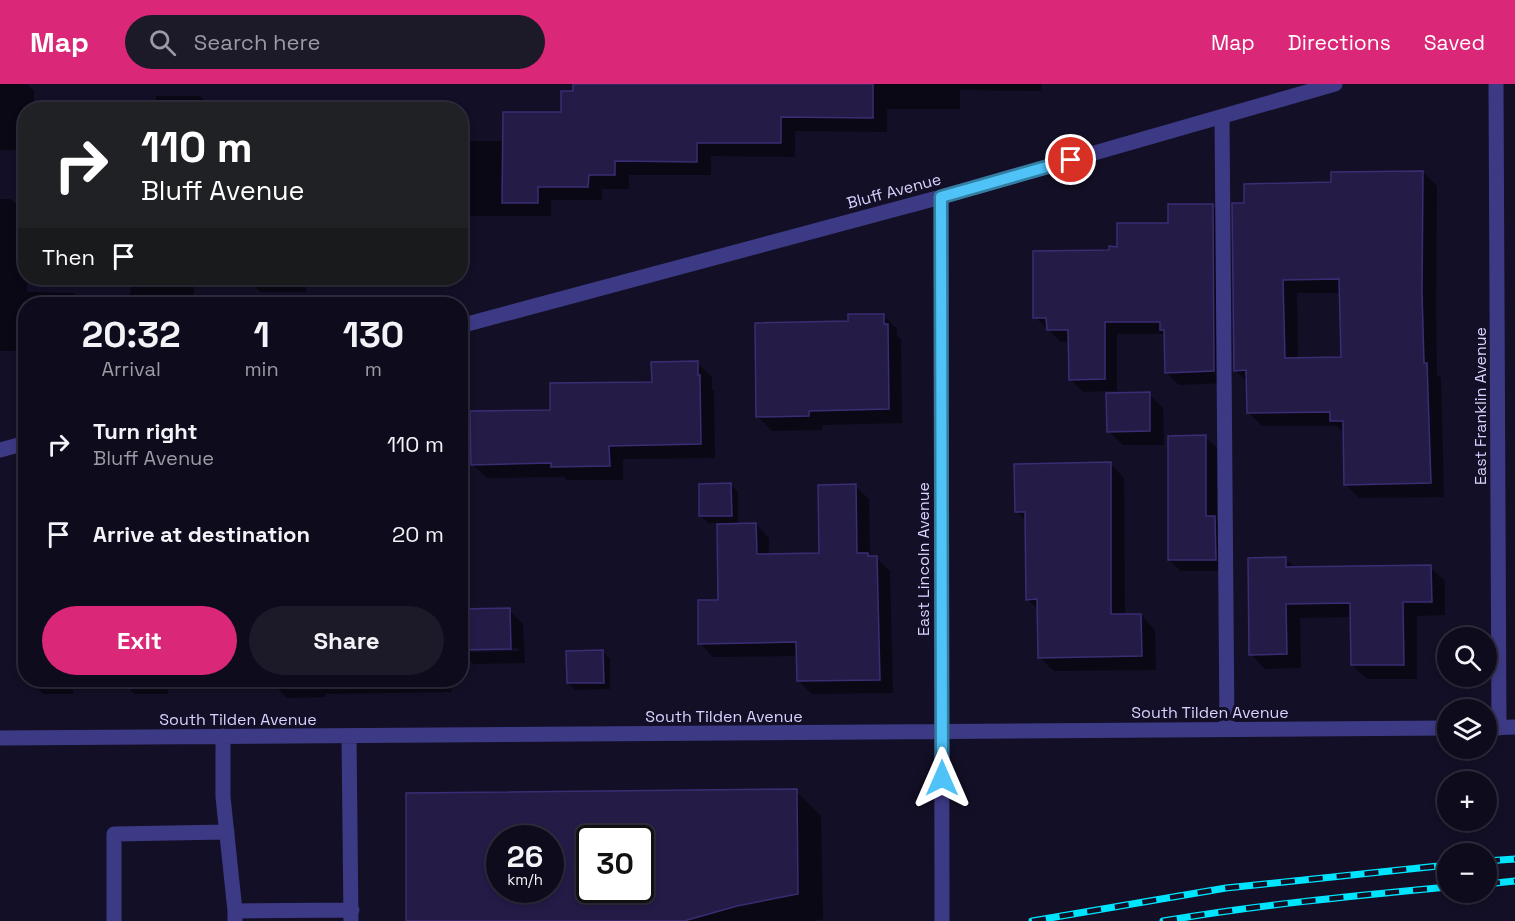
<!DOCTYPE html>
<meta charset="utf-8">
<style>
:root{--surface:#0e0b1c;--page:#1c1929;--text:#f1f3f6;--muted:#9b9ba3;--line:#2e2b3b;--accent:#db2777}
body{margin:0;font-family:"Space Grotesk",sans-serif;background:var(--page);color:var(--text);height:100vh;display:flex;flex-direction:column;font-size:22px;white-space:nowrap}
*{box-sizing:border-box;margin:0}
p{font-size:20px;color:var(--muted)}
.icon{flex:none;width:33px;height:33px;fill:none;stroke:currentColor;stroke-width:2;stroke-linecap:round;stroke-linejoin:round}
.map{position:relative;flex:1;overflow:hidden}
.sheet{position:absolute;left:18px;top:213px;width:450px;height:390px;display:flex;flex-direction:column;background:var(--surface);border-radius:24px;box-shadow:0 3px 9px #0003,0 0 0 2px var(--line)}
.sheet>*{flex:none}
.top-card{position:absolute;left:18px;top:18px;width:450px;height:183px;border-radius:24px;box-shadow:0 3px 9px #0003,0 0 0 2px var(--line);background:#202124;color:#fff;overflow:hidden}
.fabs{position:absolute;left:1437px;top:543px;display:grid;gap:12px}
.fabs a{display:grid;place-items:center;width:60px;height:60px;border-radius:50%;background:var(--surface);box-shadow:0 3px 9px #0003,0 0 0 2px var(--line);font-size:30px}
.speed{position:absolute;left:486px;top:741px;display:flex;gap:12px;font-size:30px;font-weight:700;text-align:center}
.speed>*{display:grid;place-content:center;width:78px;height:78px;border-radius:50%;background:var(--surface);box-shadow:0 3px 9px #0003,0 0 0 2px var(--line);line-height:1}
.speed small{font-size:15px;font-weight:400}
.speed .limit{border:3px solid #111;border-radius:9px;background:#fff;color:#111}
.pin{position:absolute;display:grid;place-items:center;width:51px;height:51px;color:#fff;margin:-26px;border:3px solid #fff;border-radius:50%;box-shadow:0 2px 6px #0007}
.me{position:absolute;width:66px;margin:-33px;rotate:0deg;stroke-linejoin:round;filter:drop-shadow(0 0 4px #0008)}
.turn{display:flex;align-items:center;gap:21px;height:126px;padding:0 24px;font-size:27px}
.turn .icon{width:78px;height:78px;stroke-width:2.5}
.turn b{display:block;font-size:42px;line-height:51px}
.then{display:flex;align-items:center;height:57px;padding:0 24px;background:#0003;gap:12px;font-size:22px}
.eta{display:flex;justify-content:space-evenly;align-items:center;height:102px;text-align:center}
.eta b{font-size:36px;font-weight:600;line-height:42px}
.primary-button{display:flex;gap:12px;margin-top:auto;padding:12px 24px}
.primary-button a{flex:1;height:69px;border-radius:36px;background:var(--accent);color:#fff;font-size:24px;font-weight:600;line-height:69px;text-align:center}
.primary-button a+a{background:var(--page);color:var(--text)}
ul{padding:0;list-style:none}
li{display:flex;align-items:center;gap:18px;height:90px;padding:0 24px}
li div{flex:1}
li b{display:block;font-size:22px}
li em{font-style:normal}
header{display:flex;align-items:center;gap:36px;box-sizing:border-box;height:84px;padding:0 30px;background:var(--accent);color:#fff}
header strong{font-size:28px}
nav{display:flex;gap:33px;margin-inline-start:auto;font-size:21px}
.search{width:420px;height:54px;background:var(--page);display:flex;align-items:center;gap:15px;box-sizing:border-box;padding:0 21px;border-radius:33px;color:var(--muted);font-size:22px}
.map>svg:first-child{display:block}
.shadow{fill:#0007;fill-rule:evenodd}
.building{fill:#241b47;stroke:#3b2d73;stroke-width:1.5;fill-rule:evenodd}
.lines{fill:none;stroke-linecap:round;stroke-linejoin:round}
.minor{stroke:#3d3a85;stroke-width:15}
.rail-casing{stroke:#00e5ff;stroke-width:7}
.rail{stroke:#130f26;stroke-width:4.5;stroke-dasharray:14;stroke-linecap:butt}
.route-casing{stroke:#337fa1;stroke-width:15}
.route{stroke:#4fc3f7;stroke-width:10}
.labels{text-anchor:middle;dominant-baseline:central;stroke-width:6;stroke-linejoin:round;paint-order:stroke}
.street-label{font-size:16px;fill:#d9d4ff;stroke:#130f26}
</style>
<header>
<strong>Map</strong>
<div class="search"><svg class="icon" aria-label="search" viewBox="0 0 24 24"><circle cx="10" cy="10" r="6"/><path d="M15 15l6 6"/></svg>Search here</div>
<nav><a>Map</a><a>Directions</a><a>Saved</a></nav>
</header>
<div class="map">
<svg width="1515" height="837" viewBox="0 0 1515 837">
<rect width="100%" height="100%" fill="#130f26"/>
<path class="shadow" d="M0 0H27L34 7V26H26V66H0Z
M637 0H1042L1041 7 960 6V25H887V48L795 47V73L711 72V91H629V105H602V116H551V132H469L470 167H460V57H504L563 30Z
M156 12H200L214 26H156Z
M1423 88 1437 102 1436 223 1437 291 1441 294 1444 413 1359 414 1345 400 1344 349 1336 342H1262L1248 328V299L1235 286 1246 121 1332 100ZM1297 209H1341L1342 275H1298Z
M0 115H11L26 130 27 208 74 209 85 220H26V267H0Z
M1212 121 1225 134 1226 299 1179 301 1166 288V250H1117V307H1108V310H1149L1163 324 1164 361H1123L1108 347V307L1083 308 1070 295V258H1061L1035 233 1110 168Z
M131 194H306V208H260L254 201 194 200V220H137L130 214Z
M883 231 897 245V252L901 256 902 339 822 341V346L772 347 758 333Z
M697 279 712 293V305L714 307 715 374 623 375V396H567L564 393 487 394 472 380 552 327 653 299Z
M1205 353 1217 364V437L1226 446 1227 487H1181L1169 476Z
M1110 380 1124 394 1125 532 1141 531 1155 546 1156 586 1054 587 1039 573V526L1027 515V438L1016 427Z
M731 401 738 408V441L756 440 769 454V471H821L855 402 869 415 870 473 876 474 890 487 893 609 812 610 798 596V572L713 573 700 559 719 518 718 439H708L701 432Z
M26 442V543L22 539 20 443Z
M1286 475 1295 484 1430 483 1445 497V531L1417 532V595H1367L1352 581 1351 533 1300 534 1301 584 1265 585 1251 570Z
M509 526 523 540 525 579 473 580 460 567V527ZM518 564V567L471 568V565Z
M603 568 610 575V605L575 606 568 599Z
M30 596H73V610H43Z
M122 596H451V608L325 610V613L287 614 274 601 168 602V610H135L122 598Z
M796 707 821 732 823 835 814 837H408V711ZM500 754H550V806H500ZM590 754H640V806H590Z"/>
<path class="building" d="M573 0H873V34L781 33V59H697V78L615 77V91H589L588 103H538V119H502L503 28H561V7H573Z
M1423 87 1422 208 1424 279H1427L1431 399 1344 401 1343 337H1330V328L1247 329 1246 286 1234 287 1232 119H1244V100L1331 98V88ZM1339 195 1341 273 1285 274 1283 196Z
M1168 120H1213L1214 287 1165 289 1164 246H1160V238H1105V295L1069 296 1068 246H1047L1046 234H1033V167L1109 166V162L1117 163V139H1168Z
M848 230H884V240H888L889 325 809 327V332L756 333 755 239 848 237Z
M698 277V291H700L701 360 609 362 610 382 551 383V379L471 381 470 327 550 326V299L652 298 651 278Z
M1150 308V347L1107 348 1106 309Z
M1206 351V432H1215L1216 476H1168V352Z
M1111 378V530H1141L1142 572 1038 574 1037 515 1026 516 1025 428H1015L1014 380Z
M731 399 732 432H699V400Z
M856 400 857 469H868V472H877L880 596 797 597 796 558 698 560V516H718L717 440 756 439 757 470 819 469 818 401Z
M1286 473V483L1431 481 1432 518H1403L1404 581H1351L1350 519 1286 520 1287 570 1249 571 1248 474Z
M510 524 511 565 460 566V525Z
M603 566 604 599H567L566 567Z
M797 705 798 810 737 822 684 837H406V709ZM500 754H550V806H500ZM590 754H640V806H590Z"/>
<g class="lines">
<path class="minor" d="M1496 0 1499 644
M1222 33 1227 646
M941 113 942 837
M460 242 941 113 1335 0
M0 366 26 359
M1486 644 1515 643
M223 652V713L235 827V837
M349 652 351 837
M0 654 1448 644
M235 827 352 826
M114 837V750L227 748"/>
<defs>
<path id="rail" d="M1486 777 1515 775
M1486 800 1515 797
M1032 837 1226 804 1448 781
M1163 837C1257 821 1352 812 1448 803"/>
</defs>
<use href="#rail" class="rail-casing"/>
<use href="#rail" class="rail"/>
</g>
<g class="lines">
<defs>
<path id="route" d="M942 694 941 113 1071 76"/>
</defs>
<use href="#route" class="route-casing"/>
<use href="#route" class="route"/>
</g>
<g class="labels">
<g class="street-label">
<text transform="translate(894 107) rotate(-15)">Bluff Avenue</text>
<text transform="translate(1480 322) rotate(-90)">East Franklin Avenue</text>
<text transform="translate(923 475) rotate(-90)">East Lincoln Avenue</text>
<text x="1210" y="628">South Tilden Avenue</text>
<text x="724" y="632">South Tilden Avenue</text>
<text x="238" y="635">South Tilden Avenue</text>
</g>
</g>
</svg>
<div class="fabs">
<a><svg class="icon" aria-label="search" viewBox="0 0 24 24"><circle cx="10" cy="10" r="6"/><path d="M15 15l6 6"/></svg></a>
<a><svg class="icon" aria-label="layers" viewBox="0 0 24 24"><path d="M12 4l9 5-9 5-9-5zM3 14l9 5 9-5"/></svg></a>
<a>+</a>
<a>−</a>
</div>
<div class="speed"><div>26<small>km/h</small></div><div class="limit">30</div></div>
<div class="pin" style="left:1071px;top:76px;background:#d93025"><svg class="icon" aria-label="arrive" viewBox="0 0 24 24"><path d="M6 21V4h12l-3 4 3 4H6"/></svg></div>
<svg class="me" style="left:942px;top:694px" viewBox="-20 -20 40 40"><path d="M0-17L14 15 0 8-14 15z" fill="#4fc3f7" stroke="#fff" stroke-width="4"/></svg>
<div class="top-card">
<div class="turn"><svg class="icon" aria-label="right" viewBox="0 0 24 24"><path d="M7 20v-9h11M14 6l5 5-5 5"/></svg><div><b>110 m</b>Bluff Avenue</div></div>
<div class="then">Then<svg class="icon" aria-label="arrive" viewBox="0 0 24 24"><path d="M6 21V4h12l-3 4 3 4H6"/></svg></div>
</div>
<section class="sheet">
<div class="eta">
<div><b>20:32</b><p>Arrival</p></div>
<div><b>1</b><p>min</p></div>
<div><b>130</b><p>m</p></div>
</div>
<ul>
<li><svg class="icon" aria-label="right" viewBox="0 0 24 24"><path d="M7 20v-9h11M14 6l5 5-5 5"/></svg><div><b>Turn right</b><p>Bluff Avenue</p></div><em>110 m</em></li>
<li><svg class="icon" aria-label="arrive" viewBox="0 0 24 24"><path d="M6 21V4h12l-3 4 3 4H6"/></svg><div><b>Arrive at destination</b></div><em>20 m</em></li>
</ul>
<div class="primary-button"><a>Exit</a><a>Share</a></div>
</section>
</div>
